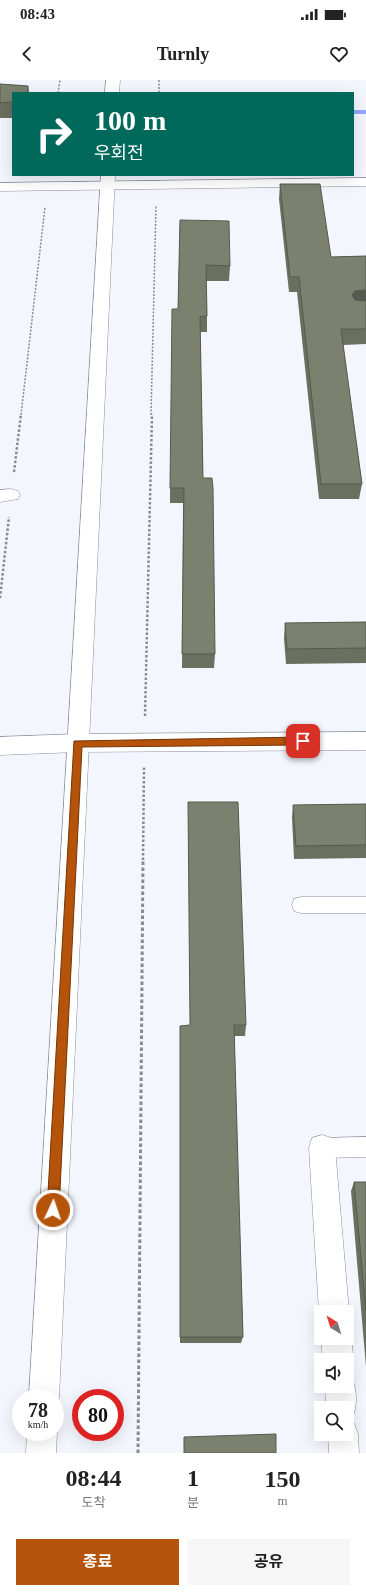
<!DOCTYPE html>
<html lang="ko">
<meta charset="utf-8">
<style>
:root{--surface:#fff;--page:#f6f6f6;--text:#222;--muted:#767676;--accent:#b45309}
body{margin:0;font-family:"Times New Roman","Noto Sans KR",serif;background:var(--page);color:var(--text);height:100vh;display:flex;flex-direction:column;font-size:15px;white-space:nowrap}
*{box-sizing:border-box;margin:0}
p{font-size:13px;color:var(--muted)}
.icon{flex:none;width:22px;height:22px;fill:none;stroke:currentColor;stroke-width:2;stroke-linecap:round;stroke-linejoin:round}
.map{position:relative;height:1373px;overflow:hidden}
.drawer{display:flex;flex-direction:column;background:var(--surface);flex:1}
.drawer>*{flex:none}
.hud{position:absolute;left:12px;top:12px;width:342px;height:84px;border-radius:0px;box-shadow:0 4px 16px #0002;background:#00695c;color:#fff;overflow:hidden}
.needle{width:26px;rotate:322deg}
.buttons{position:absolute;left:314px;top:1225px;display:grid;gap:8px}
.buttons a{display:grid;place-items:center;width:40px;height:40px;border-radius:0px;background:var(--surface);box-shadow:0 4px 16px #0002;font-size:20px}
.speed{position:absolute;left:12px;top:1309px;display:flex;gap:8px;font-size:20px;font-weight:700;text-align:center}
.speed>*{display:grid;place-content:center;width:52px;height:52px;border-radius:50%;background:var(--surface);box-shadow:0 4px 16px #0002;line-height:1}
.speed small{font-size:10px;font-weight:400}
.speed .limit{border:6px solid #d22;background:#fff;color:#111}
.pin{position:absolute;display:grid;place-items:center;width:34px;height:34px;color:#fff;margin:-17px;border-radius:8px;box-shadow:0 2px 6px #0006}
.me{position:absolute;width:44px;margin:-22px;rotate:3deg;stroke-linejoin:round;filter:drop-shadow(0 0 3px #0008)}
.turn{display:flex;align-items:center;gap:14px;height:84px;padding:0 16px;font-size:18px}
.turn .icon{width:52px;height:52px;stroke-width:2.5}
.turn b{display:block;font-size:28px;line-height:34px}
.eta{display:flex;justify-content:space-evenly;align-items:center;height:68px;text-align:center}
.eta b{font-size:24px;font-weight:700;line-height:28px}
.primary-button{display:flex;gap:8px;margin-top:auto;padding:8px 16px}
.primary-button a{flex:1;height:46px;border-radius:0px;background:var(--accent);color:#fff;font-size:16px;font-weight:700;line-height:46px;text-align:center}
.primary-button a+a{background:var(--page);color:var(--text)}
.status{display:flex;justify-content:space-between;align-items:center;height:28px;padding:0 20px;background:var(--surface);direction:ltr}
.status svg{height:11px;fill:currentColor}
header{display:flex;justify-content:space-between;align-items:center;height:52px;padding:0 16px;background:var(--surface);font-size:18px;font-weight:700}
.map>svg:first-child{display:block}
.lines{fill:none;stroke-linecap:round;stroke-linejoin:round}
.stream{fill:#96a6fa;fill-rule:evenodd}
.lane-casing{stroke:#898d9f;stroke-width:1}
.street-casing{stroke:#898d9f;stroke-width:1}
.secondary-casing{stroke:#898d9f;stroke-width:1}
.highway-casing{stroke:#898d9f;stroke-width:1}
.path-far2{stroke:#898a92;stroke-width:1.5;stroke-dasharray:2 1.5;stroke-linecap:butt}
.path-far1{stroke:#898a92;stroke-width:2.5;stroke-dasharray:2.5 2;stroke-linecap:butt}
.path{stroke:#898a92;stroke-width:3;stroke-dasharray:3.5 2.5;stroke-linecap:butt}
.lane{fill:#fff;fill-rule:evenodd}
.street{fill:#fff;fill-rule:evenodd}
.secondary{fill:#fff;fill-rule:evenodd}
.highway{fill:#fff;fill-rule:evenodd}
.wall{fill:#6b6f5f}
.shaded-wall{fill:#575a4e}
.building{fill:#7c816f;stroke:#575a4e}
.route{fill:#b45309;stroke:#753606}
</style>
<div class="status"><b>08:43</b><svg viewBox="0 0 49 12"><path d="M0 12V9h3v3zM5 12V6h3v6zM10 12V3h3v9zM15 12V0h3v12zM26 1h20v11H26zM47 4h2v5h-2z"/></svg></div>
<header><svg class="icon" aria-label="back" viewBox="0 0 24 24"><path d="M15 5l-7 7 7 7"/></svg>Turnly<svg class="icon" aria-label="heart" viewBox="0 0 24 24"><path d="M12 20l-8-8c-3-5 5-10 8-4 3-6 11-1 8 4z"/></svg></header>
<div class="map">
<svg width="366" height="1373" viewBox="0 0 366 1373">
<rect width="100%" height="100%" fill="#f4f6fe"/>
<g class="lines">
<path class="stream" d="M353 30H366V34H353Z"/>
<defs>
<path id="lane" d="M301 817H366V833H301L294 831 292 825 294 819Z
M366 1057V1077L322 1078 315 1075 312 1068 315 1061 322 1058Z"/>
<path id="street" d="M366 98V106L0 111V103Z
M11 409 18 411 20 415 18 419 0 422V410Z
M78 654 86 657 89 663 86 669 78 672 0 675V657Z
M322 1055 332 1058 335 1068 349 1232 347 1236V1232H321V1236L319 1232 309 1068 312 1058Z
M347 1249C352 1261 357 1281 347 1291V1280H323L321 1258H347Z
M347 1294 351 1295C357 1310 358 1324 352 1339L347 1341 354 1343 358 1354 359 1373H329L328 1354H347V1328H326L325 1306H347Z"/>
<path id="secondary" d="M366 652V670L78 672 70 669 67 663 70 657 78 654Z"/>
<path id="highway" d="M106 0H120L119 13H105Z
M101 95H115L59 1318 55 1328V1318H29Z
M55 1346 57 1352 56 1373H26L27 1352H55Z"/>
</defs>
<use href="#lane" class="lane-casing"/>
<use href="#street" class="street-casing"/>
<use href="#secondary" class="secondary-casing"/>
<use href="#highway" class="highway-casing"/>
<path class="path-far2" d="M159 0V13
M58 13 60 0
M21 335 45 127
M151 335 156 125"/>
<path class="path-far1" d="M14 392 21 334
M0 518 9 437
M145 636 152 334
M143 780 144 687"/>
<path class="path" d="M138 1373 143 779"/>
<use href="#lane" class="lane"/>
<use href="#street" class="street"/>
<use href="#secondary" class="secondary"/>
<use href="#highway" class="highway"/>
</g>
<path class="wall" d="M0 4 28 6 29 13H13V38H0Z
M280 104 331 177 366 176V264L343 265 362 404 359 419H319L297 212H289L279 119Z
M180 140 230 186 229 201H206L207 236V252H200L203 398 215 574 214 588H182L183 423H170V408L178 229Z
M366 542V583L286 584 284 558 285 543Z
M366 724V778L294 779 292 738 293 725Z
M246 945 245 956H234L243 1257 241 1263H180V946Z
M354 1102H366V1287L351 1111Z"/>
<path class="shaded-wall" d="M366 210V224L350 230 352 215 355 211Z"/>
<path class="building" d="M0 4 28 6V13H13V22L0 23Z
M280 104H320L331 177 366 176V210L355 211 352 215 355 220 366 221V249H341L362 404H321L299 197H290Z
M180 140 229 141 230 186 206 185 207 236 200 237 203 398H212L213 408 215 574H182L184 408H170L172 229H178Z
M366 542V568L287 569 285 543Z
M188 722H238L246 945H234L243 1257H180V946L190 945Z
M366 724V765L296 766 293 725Z
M354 1102H366V1231Z
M276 1354V1373H184V1357Z"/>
<path class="route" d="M303 657 307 661 303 665 82 667 59 1130 57 1134 53 1136 49 1134 47 1130 74 661Z"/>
</svg>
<div class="buttons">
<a><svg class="needle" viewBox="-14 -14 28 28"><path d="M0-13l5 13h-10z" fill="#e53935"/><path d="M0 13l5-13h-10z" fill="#767676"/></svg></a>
<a><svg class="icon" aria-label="sound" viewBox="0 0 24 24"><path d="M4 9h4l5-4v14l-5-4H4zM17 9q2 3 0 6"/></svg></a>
<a><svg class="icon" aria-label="search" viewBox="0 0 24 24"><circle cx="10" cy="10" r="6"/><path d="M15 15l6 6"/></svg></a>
</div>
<div class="speed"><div>78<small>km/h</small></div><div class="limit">80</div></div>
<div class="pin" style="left:303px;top:661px;background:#d93025"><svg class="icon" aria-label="arrive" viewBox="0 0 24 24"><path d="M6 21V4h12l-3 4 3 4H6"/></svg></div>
<svg class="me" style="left:53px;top:1130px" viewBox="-20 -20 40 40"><circle r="17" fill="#b45309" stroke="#fff" stroke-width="3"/><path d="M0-11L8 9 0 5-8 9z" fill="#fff"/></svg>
<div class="hud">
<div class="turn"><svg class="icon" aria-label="right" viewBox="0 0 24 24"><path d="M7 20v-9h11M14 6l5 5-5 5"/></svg><div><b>100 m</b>우회전</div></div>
</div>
</div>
<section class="drawer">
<div class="eta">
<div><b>08:44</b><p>도착</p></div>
<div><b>1</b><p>분</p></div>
<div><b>150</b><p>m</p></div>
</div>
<div class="primary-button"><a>종료</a><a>공유</a></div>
</section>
